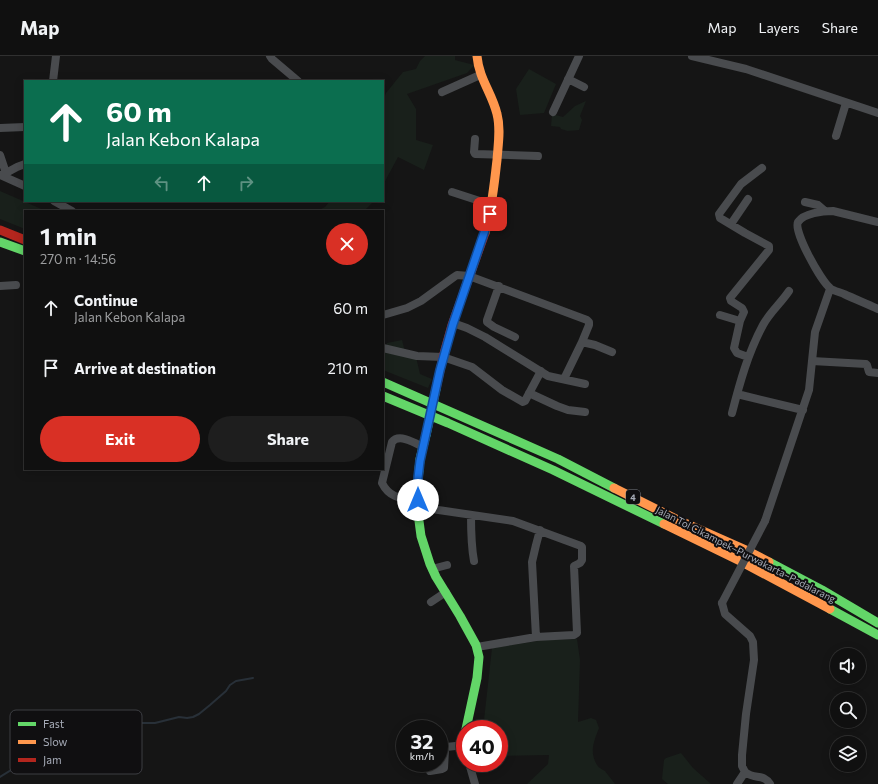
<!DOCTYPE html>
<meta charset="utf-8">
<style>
:root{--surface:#101010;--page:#1e1e1e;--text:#f1f3f6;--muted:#9c9d9f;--line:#303030;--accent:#d93025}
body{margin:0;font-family:Commissioner,sans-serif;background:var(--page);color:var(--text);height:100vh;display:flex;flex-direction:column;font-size:15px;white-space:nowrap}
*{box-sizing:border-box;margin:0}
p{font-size:13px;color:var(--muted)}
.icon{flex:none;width:22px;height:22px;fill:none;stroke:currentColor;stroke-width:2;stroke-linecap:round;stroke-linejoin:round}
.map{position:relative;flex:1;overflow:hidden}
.sheet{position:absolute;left:24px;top:154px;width:360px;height:260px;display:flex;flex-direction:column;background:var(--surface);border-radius:0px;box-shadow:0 2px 10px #0003,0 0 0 1px var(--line)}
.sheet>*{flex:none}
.top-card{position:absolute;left:24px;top:24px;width:360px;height:122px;border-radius:0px;box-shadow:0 2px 10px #0003,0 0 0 1px var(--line);background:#0b6e4f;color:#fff;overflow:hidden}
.controls{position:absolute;left:830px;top:592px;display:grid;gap:8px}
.controls a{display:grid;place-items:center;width:36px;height:36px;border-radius:50%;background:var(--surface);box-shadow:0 2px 10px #0003,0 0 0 1px var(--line);font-size:20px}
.speed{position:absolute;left:396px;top:664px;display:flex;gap:8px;font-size:20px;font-weight:700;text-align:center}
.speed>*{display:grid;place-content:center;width:52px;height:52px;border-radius:50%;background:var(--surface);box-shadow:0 2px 10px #0003,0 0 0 1px var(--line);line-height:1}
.speed small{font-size:10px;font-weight:400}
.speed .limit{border:6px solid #d22;background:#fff;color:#111}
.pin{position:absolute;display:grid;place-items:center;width:34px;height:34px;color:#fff;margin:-17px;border-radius:8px;box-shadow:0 2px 6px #0006}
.me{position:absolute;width:44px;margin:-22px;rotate:0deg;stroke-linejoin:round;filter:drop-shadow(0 0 3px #0008)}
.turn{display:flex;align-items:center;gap:14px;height:84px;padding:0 16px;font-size:18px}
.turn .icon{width:52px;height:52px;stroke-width:2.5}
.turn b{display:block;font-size:28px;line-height:34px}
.lanes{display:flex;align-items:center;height:38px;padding:0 16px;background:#0003;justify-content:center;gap:20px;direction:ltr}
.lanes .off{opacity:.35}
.round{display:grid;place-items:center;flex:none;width:42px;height:42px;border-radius:21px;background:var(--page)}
.summary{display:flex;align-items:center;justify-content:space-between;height:68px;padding:0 16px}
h1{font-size:24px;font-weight:700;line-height:30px}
.action{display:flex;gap:8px;margin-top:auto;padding:8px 16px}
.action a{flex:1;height:46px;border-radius:24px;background:var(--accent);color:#fff;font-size:16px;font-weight:700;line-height:46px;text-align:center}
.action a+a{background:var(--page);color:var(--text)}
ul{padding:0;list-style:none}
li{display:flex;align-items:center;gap:12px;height:60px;padding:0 16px}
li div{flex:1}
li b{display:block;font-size:15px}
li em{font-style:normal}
header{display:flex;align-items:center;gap:24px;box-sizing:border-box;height:56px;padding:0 20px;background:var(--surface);border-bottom:1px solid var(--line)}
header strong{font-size:19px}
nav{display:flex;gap:22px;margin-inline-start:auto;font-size:14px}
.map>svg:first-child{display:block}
.green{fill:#19201b}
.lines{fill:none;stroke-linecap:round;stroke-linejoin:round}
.stream{stroke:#283038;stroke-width:2}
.street{stroke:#494b4e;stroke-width:8}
.fast{stroke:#63d668;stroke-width:9}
.slow{stroke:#ff974d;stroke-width:9}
.jam{stroke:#b3261e;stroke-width:9}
.street-bridge{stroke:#494b4e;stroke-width:8}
.fast-bridge{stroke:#63d668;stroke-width:9}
.route-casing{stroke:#114b97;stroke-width:10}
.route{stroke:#1a73e8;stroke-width:7}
.labels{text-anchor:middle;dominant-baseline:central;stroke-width:4;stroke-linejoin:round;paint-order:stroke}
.shield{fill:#100f11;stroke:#797c85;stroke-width:1}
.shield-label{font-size:9px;font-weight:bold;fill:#a6abb7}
.street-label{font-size:10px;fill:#a6abb7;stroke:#100f11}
.key{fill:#100f11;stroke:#3d3e43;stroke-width:1}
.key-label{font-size:11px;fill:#a6abb7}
</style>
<header>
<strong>Map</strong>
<nav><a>Map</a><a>Layers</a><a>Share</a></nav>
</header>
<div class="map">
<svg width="878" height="728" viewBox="0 0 878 728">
<rect width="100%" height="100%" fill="#151515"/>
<path class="green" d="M425 0H455V4L474 9 483 0 467 17 407 38 416 53V84L433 89 424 114 398 101 383 129V44L386 37 403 16 416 13 420 5Z
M529 13 556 28 544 57 520 59 516 33Z
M586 45 580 60 582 64 579 74 568 75 561 73 560 71 551 70 552 58 563 61 575 50Z
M0 135 46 155H25V173L0 163Z
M330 145H374L364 155H317L325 151Z
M402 284 406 300 416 301 420 318 432 323 428 332 383 314V300L387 287Z
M577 583 580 604 578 666 591 662 596 664 599 672C594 685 589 696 597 709 599 712 602 713 605 715 608 719 612 724 615 728H527L548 708 549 699 499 700V673H483L492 592 544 584Z
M681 697 693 712 711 728H668L662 723 664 704 666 702Z"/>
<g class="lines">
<path class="stream" d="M0 721 48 691 61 684 99 670 120 667H155L179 661 187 662 193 661 199 658 210 649 226 635 230 629 236 625 253 622"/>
<path class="street" d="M270 0 272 3 298 25
M692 0 746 13 878 57
M568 23 584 31
M53 25 56 0
M442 36 480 19
M553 56 579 0
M0 72 25 71
M836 80 846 47
M475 83 474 96 475 98 538 100
M0 99 6 117 4 120
M6 117 17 111 25 108
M0 119 25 130
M452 136 492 149
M54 145 72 155
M805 146 818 149 825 155
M878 166 833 155C823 155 804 157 798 166 793 175 821 225 830 232 833 235 840 236 844 238 855 243 867 248 878 253
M731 168 748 143
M0 230 16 229
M499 230 487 264V266L494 271 515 281
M383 259 407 252 421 245 454 221 457 219 469 220 587 264 589 266V269L582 286 564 323
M720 259 740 265
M453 267 467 272 485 281 548 320 585 328
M582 286 595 289 612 296
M383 292 417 300 443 301 472 311 502 334 523 346 525 345 541 315
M748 301 737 297 734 292 740 265 744 256 742 252 731 245 730 242 769 194V190L745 177 720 162 719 158 741 128 762 112
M812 305 866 308 867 309 869 316 878 317
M529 337 557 350 568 354 585 356
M737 338 803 354
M732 357C740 326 748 297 763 269 770 256 781 247 789 235
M418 444C402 442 390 443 382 427L392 386C399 377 415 387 423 391
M418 451 513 465 581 490 582 491V504L580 507 574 510 577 577 574 579 536 581 477 591
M471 459C471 474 471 489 474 505
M765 465 809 334 815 276 830 233
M432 513 447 509
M431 546 446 536
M722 547 725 558 750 580 753 586 754 604 746 658 742 699V710L745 716 737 728
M536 581 532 506 536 489 540 474
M469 707 475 728
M430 715 442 713 444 712 445 694 446 691 465 689
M745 716C755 724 763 717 770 728"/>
<path class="fast" d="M0 186 25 195
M383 326 558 403 614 432
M383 340 448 367 553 414 664 468
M426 379 420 403 417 435 419 465 421 480 430 508 436 521 460 560 476 589 479 601 477 622 466 673
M769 506 822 534 878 567
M830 553 878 579"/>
<path class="slow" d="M477 0C479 23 492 37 497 58 501 73 498 89 497 104 494 129 492 153 485 177
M614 432 676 463 746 494 769 506
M664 468 740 505 830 553"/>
<path class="jam" d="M0 174 25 184
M436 333 443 301 452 269 485 177"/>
<path class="street-bridge" d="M722 547 765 465"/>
<path class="fast-bridge" d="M426 379 436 333"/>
</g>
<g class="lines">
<defs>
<path id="route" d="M418 444V422L420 405 440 314 453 268 487 168 490 158"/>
</defs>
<use href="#route" class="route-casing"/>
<use href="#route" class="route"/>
</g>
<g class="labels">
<rect class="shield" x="626" y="434" width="14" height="14" rx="3"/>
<g class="shield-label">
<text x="633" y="441">4</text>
</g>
<g class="street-label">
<text transform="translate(746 498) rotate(27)">Jalan Tol Cikampek–Purwakarta–Padalarang</text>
</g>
</g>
<rect x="10" y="654" width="132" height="64" rx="6" class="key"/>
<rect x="18" y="666" width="18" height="4" fill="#63d668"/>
<rect x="18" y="684" width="18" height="4" fill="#ff974d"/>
<rect x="18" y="702" width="18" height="4" fill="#b3261e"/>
<g class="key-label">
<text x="43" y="672">Fast</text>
<text x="43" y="690">Slow</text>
<text x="43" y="708">Jam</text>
</g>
</svg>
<div class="controls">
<a><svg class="icon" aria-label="sound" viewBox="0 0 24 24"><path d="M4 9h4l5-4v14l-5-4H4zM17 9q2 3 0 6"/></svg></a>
<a><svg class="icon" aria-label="search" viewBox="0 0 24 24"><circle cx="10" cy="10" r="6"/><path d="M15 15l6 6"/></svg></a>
<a><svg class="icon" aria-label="layers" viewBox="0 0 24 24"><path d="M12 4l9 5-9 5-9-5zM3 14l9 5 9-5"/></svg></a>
</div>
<div class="speed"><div>32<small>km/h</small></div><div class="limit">40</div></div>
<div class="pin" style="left:490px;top:158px;background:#d93025"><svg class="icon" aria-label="arrive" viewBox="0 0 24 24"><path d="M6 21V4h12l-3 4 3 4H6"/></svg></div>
<svg class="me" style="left:418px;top:444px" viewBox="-20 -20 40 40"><circle r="19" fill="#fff"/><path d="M0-13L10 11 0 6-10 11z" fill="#1a73e8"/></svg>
<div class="top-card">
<div class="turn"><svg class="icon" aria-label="ahead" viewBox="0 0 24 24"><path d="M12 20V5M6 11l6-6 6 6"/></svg><div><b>60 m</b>Jalan Kebon Kalapa</div></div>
<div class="lanes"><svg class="icon off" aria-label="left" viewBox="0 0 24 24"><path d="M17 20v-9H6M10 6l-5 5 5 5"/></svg><svg class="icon" aria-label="ahead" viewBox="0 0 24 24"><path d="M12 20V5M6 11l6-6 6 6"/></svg><svg class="icon off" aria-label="right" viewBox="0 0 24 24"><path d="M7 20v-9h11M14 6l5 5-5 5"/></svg></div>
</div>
<section class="sheet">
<div class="summary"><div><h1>1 min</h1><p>270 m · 14:56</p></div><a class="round" style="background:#d93025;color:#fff"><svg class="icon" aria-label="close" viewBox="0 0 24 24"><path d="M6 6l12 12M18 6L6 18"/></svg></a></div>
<ul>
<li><svg class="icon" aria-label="ahead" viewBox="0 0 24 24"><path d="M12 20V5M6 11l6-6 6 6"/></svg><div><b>Continue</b><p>Jalan Kebon Kalapa</p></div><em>60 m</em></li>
<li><svg class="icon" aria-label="arrive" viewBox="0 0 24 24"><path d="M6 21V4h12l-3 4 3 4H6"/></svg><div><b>Arrive at destination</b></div><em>210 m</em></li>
</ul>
<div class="action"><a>Exit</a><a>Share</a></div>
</section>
</div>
